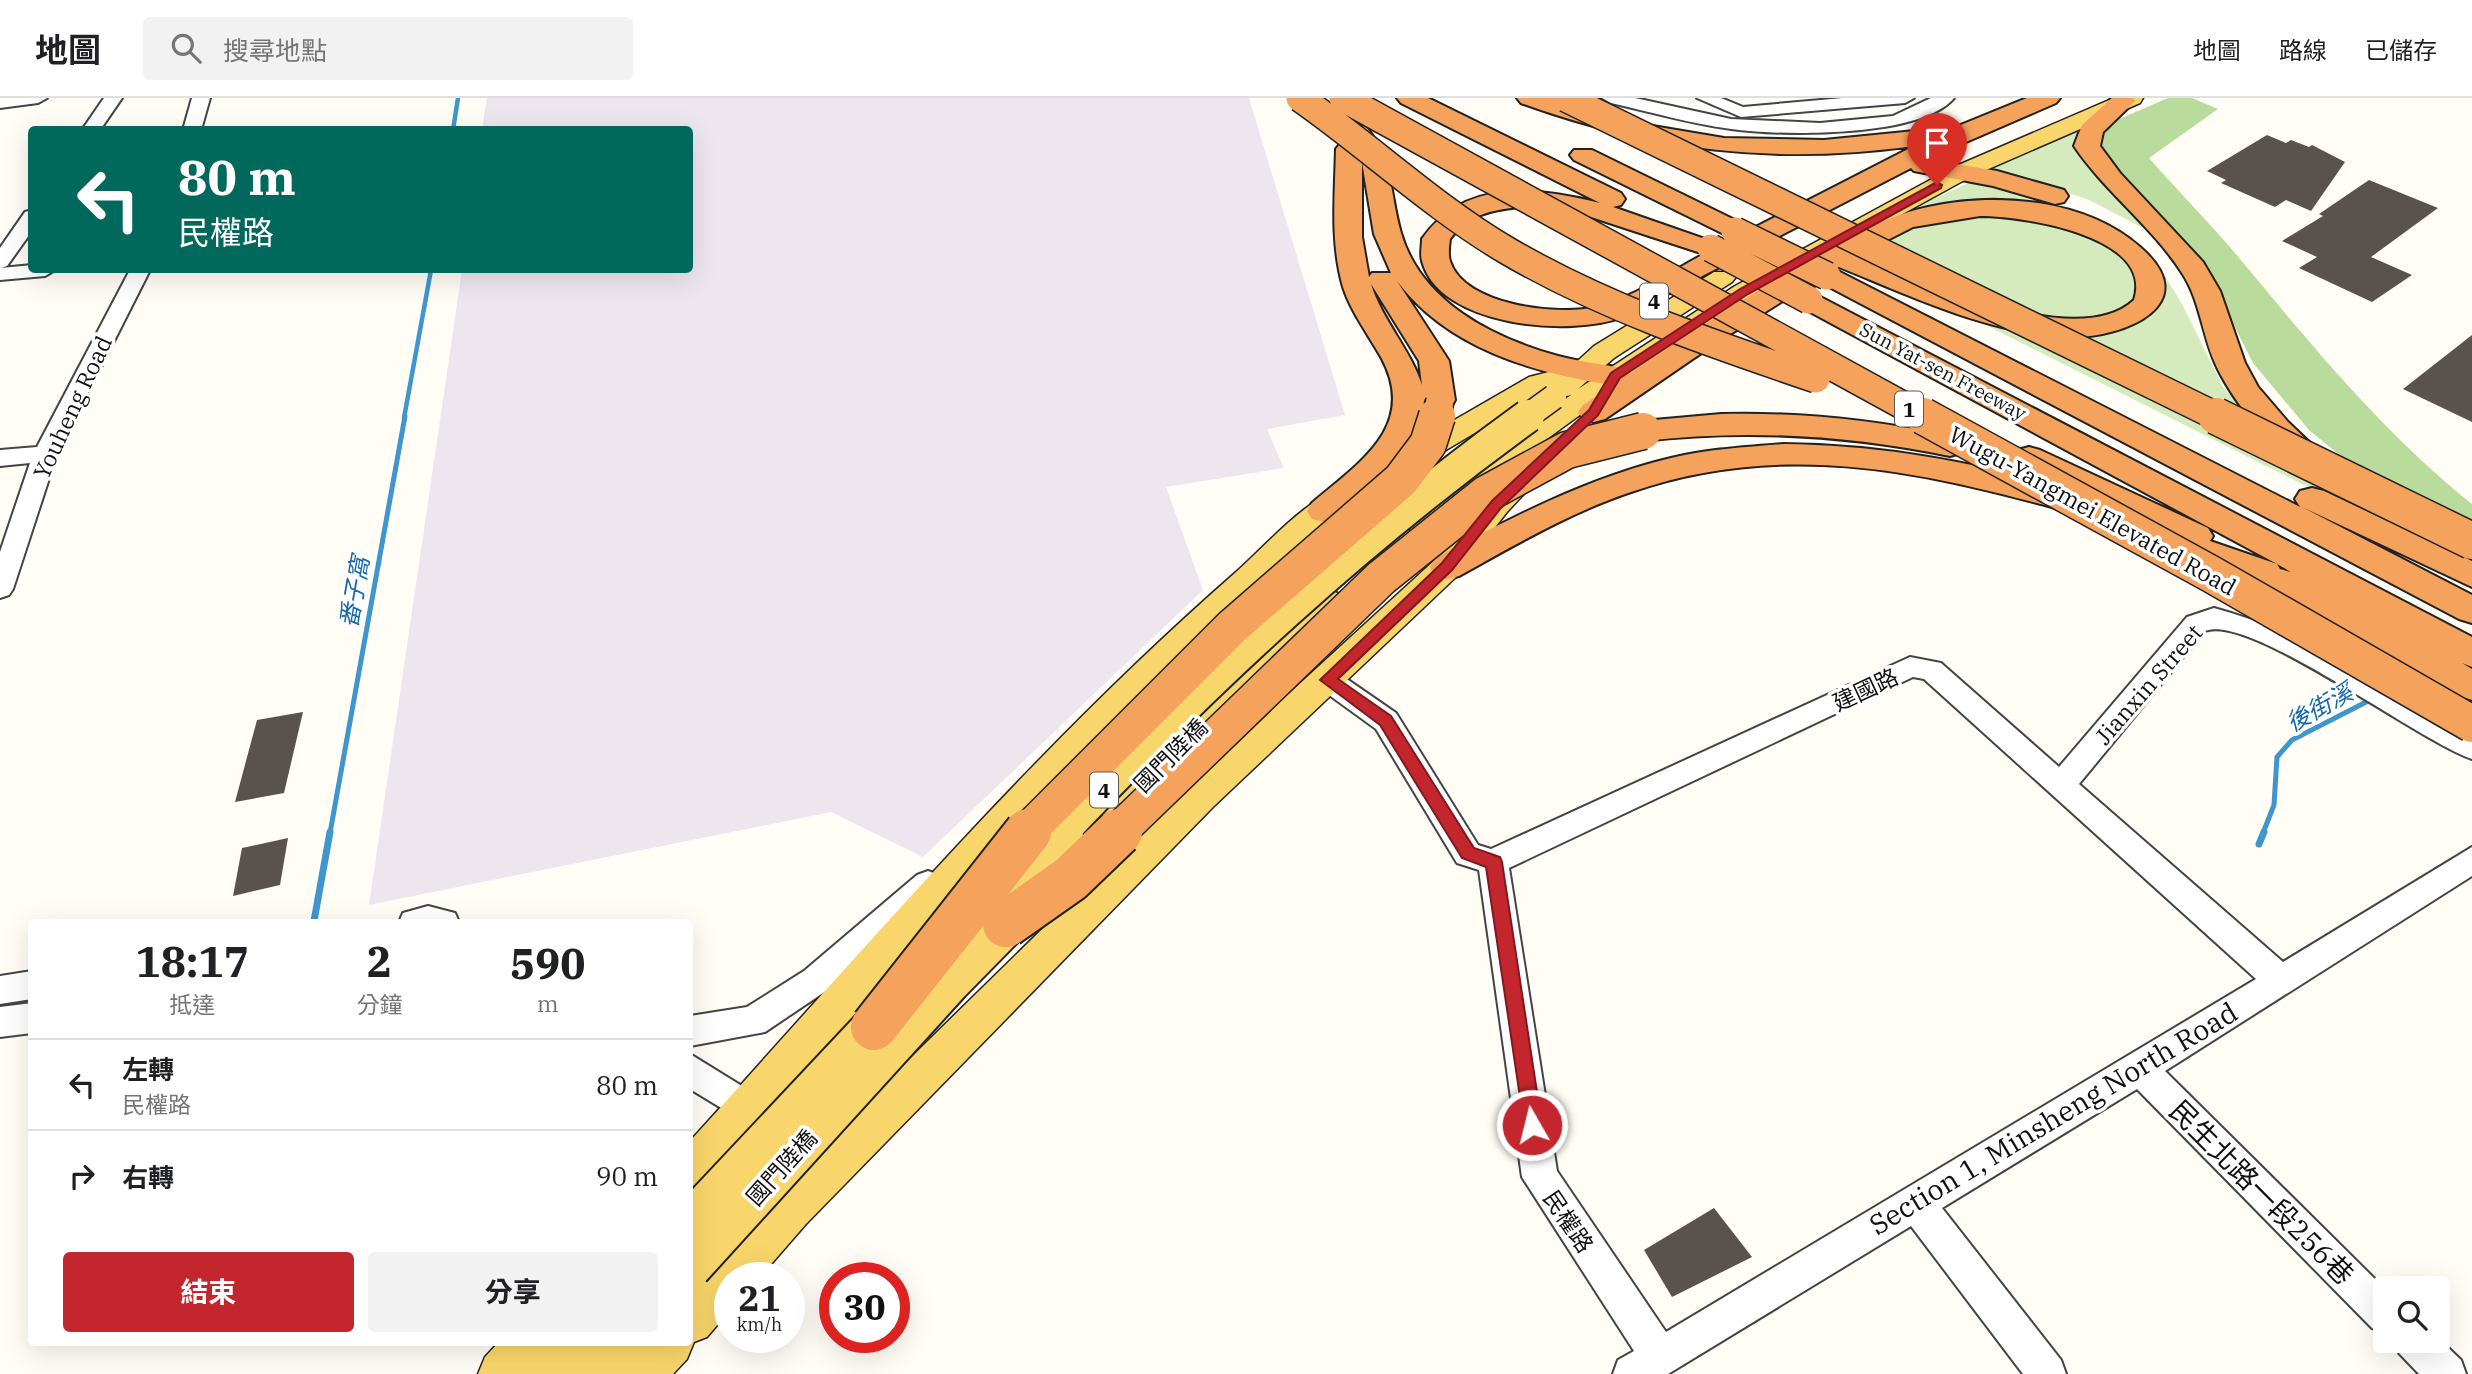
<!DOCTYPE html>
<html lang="zh-TW">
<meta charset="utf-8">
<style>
:root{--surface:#fff;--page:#f2f2f2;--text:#202124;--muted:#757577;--line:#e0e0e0;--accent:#c4262e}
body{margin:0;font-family:"IBM Plex Serif","Noto Sans TC",serif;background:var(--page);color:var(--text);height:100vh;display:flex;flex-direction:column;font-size:26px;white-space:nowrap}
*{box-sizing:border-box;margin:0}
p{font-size:23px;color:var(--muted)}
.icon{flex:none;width:38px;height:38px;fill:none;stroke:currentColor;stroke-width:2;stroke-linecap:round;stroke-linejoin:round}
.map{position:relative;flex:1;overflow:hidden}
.details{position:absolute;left:28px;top:821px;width:665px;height:427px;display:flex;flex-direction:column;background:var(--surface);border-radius:7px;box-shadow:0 7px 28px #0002}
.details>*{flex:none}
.guide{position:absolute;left:28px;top:28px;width:665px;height:147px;border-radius:7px;box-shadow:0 7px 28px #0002;background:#00695c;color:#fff;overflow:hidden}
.tools{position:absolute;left:2373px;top:1178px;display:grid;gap:14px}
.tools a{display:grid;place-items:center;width:77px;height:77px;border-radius:7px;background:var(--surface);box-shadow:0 7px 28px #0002;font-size:35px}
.speed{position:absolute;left:714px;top:1164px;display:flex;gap:14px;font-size:35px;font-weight:700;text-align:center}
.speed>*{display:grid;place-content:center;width:91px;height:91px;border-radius:50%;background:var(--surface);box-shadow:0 7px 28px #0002;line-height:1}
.speed small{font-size:18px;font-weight:400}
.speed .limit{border:10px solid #d22;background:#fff;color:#111}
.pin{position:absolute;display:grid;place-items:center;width:60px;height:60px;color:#fff;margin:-72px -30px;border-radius:50% 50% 50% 0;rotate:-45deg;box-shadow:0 0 7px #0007}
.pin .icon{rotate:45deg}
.me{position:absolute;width:77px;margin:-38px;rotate:352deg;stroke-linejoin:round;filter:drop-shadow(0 0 5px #0008)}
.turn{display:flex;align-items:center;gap:24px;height:147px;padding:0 35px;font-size:32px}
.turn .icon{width:91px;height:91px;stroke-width:2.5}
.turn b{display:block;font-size:49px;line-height:60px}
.eta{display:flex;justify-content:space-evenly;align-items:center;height:119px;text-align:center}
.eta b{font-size:42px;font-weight:700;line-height:49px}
.action{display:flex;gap:14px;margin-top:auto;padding:14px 35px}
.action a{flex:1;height:80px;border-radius:7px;background:var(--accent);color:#fff;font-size:28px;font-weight:700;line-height:80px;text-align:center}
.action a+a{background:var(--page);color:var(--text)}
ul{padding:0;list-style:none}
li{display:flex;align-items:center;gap:21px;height:91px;padding:0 35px;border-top:2px solid var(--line)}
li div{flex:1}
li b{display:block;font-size:26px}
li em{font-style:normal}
header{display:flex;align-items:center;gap:42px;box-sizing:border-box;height:98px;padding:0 35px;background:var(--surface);border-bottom:2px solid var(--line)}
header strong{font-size:33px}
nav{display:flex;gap:38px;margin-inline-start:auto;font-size:24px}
.search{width:490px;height:63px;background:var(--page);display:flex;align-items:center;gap:18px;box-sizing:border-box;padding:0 24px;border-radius:7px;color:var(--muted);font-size:26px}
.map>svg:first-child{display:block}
.industrial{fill:#eee6ef}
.green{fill:#d5ebbd}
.forest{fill:#b9dc9c}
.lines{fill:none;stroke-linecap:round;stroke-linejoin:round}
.stream-far2{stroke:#3f96cf;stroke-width:4.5}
.stream-far1{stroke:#3f96cf;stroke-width:5}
.stream{stroke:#3f96cf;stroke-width:7}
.building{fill:#5a524d}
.minor-casing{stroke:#444;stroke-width:4}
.major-casing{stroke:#222;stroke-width:3}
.highway-casing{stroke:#222;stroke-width:4}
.minor{fill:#fff;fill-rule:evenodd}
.major{fill:#f9d66b;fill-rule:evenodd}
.highway{fill:#f5a25d;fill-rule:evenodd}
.major-bridge-far2-casing{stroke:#222;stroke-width:27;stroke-linecap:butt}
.major-bridge-far1-casing{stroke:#222;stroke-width:36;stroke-linecap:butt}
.major-bridge-casing{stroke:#222;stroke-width:46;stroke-linecap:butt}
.highway-bridge-far2-casing{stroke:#222;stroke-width:30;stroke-linecap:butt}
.highway-bridge-far1-casing{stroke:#222;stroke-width:39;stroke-linecap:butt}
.highway-bridge-casing{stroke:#222;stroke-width:50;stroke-linecap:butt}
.major-bridge-far2{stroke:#f9d66b;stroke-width:24}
.major-bridge-far1{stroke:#f9d66b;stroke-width:32}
.major-bridge{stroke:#f9d66b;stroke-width:42}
.highway-bridge-far2{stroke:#f5a25d;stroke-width:27}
.highway-bridge-far1{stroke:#f5a25d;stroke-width:36}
.highway-bridge{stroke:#f5a25d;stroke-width:46}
.route{fill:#c4262e;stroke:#7f191e;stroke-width:2}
.labels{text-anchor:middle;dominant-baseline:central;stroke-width:7;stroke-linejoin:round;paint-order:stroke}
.far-street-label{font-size:19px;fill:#111;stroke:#fff}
.shield{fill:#fff;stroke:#585858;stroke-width:2}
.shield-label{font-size:21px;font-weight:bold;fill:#111}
.street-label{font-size:23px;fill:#111;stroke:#fff}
.water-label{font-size:24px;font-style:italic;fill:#1768a6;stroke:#fff}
.near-street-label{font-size:28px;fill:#111;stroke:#fff}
</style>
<header>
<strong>地圖</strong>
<div class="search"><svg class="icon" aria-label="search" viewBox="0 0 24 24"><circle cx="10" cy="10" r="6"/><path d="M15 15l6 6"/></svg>搜尋地點</div>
<nav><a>地圖</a><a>路線</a><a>已儲存</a></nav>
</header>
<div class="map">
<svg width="2472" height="1276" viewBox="0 0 2472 1276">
<rect width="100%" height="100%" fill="#fffdf5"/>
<path class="industrial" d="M487 0H1249L1345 317 1267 331 1284 370 1166 389 1203 492 923 759 831 714 369 807 462 172H690V32L482 31Z"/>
<path class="green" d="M2084 29 2151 134 2087 101 1992 71Z
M1975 82C2023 93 2065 108 2109 130L2077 119 1919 112 1916 109Z
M1996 114C2058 127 2098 126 2138 180L2135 202C2106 223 2086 224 2051 223L1881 140 1912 129Z
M2161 172 2182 206 2223 289 2251 320 2322 385 2310 390 1954 211C1987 218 2041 236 2072 237 2113 238 2176 227 2155 173Z"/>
<path class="forest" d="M2168 0H2192L2218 11 2149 60C2177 92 2207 122 2235 155 2309 244 2381 333 2472 406V431L2376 387 2309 332 2253 265 2210 180 2130 93 2096 44 2117 22Z"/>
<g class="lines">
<path class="stream-far2" d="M453 32 458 0
M404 320 431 172"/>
<path class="stream-far1" d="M330 735 405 318
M2263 735 2274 707 2277 659 2292 642 2374 600"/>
<path class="stream" d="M2259 746 2264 734
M314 823 330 734"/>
</g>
<path class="building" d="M2267 37 2286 45 2291 42 2309 49 2312 47 2345 64 2311 113 2286 102 2275 109 2221 85 2226 82 2207 73Z
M2369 82 2438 110 2371 159 2412 177 2372 204 2299 170 2317 159 2282 143 2323 118 2319 116Z
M2472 237V324L2403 291Z
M303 614 284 695 235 704 257 622Z
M288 740 280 787 233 798 242 750Z
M1714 1110 1752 1159 1672 1199 1644 1152Z"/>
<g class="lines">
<defs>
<path id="minor" d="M0 0H47L38 5 0 10Z
M104 0H122L100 32H82Z
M192 0H210L201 32H183Z
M1602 0H1635L1731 21 1820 25 1893 18 1931 0H1954C1921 40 1781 38 1731 31 1691 26 1651 14 1611 5Z
M1697 0H1721L1743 9 1843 0H1914L1905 5 1741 19Z
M32 112V133L7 168 1 170 32 167V172H55L45 178 0 182V150L25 114Z
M130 172H150L57 356 13 491 9 497 0 500V454L30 365 0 368V352L37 349Z
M2214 510C2307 535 2388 590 2472 637V661C2418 643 2250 515 2205 533L2079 686 2283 864 2472 749V778L2165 973 2385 1191V1236L2372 1230 2137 991 1942 1110 2061 1262 2066 1276H2023L1911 1128 1668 1276H1613L1618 1262 1634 1253 1522 1079 1479 772 1457 765 1376 631 1318 589 1314 582 1318 575 1328 572 1338 575 1396 615 1478 747 1491 751 1910 559 1941 565 2059 669 2187 519ZM1913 579 1924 581 2256 881 1666 1234 1557 1073 1509 770Z
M928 773 939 777 943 786 939 795 826 893 765 934 690 948V918L747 909 804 873 917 777Z
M428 808 455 815 459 824H399L403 815Z
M32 873V901L0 906V878Z
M32 905V935L0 939V909Z
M690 956 758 998 763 1009 758 1020 746 1025 690 991Z
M2438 1240 2461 1262 2466 1276H2419L2399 1255 2393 1242Z"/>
<path id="major" d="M2114 0H2143L2140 5 1970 79 1753 198 1625 284 1503 373 1433 433 1422 436 1411 433 1407 426 1411 419 1483 359 1571 297 1563 299 1549 291 1419 368 1409 371 1399 368 1394 361 1399 354 1529 279 1572 268 1594 248 1714 174H1732L1736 179 1732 184 1614 260 1578 291 1735 188 1954 69Z
M1520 374 1531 377 1535 384 1507 414 1458 477 1213 709 806 1126 759 1180H730V1212L707 1239 694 1244 687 1261 673 1276H478L485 1259 499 1244H690V1188L774 1094 1187 689 1436 461 1485 400 1509 377Z
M1352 386 1363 389 1367 396 1363 403 1335 420 1216 528 1022 726 706 1090 690 1096V1043C866 849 1037 648 1235 475 1269 445 1307 398 1352 386Z
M1332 493 1343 497 1348 505 1343 513 1257 591 1095 755 1082 759 1069 755 1063 744 1069 733 1233 573 1321 497Z"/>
<path id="highway" d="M1397 0H1428L1621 95 1625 101 1621 107 1613 109 1722 147 1734 141 1574 62 1570 57 1574 52H1592L1745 127 1748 133 1914 48C1774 67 1653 53 1521 5L1517 0H1552L1629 24 1724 40 1824 42 1925 32 1936 37 2027 0H2060L2056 5 1927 61 1997 73 2064 92 2068 98 2064 104 2055 106 1993 88 1914 73 1911 70 1623 219C1571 239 1439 229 1422 163 1420 156 1422 148 1422 141 1464 80 1536 89 1600 105L1401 5ZM1520 109 1585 117 1704 156C1672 173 1631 201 1596 209 1559 218 1464 208 1450 163 1448 157 1449 148 1450 141 1468 117 1490 112 1520 109Z
M2112 0H2133L2135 3 2103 34 2100 48 2120 75 2203 164 2220 193 2245 265 2258 289 2288 324 2329 363 2324 370C2317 372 2311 374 2304 371 2274 359 2228 295 2215 265 2202 236 2200 202 2182 175 2152 128 2105 94 2074 48L2082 27Z
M1355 24 1364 26C1394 62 1389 93 1401 135 1421 204 1493 240 1558 258 1580 264 1603 266 1626 271L1629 276C1685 239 1741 202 1799 168 1841 144 1880 119 1928 109 1997 94 2086 101 2140 149 2206 206 2124 240 2071 239 1991 237 1911 198 1839 169L1834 171 2300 409 2295 401 2300 393 2312 390 2324 393 2472 463V489L2302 409 2472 497V525L2459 521 1816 182 1716 245 1605 321 1594 324 1583 321 1578 314 1583 307 1613 287C1533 275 1447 250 1397 183L1449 263 1455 302 1451 309 1440 312 1429 309 1424 301C1424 312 1422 322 1418 332 1408 355 1356 413 1333 422 1325 425 1320 423 1312 421L1307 413 1312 405C1359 365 1419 328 1381 259 1368 236 1351 214 1343 189 1330 144 1335 97 1336 51L1340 46 1353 44 1343 31 1346 26ZM1362 64 1374 136 1391 175H1372L1369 179 1362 139ZM1980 118C2020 118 2155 137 2134 202 2077 255 1920 182 1858 157L1913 129ZM1371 186 1419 263 1422 287C1410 251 1382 222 1371 186Z
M1809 193 2472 539V569L2462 565 2472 571V602L2459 598 2268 492 2265 487 2149 446 2144 438 2149 430 2018 366 2013 359 2018 352 2029 349 2040 352 2208 430 2213 438 2210 443 2277 466 1799 208 1795 202 1799 196ZM2277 466 2291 474 2280 471Z
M1721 316C1799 314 1874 322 1950 338L1961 341 1966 348 1961 355 1950 358C1847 337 1747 331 1643 343L1632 340 1627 333 1632 326 1643 323Z
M1783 346C1883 347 1975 364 2071 392L2076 400 2071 408 2059 411C1913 371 1779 343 1631 394 1571 414 1515 447 1459 478L1447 481 1435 478 1430 469 1435 460C1511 420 1587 380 1671 360 1708 351 1746 349 1783 346Z"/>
</defs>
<use href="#minor" class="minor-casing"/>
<use href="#major" class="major-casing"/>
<use href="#highway" class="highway-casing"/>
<use href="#minor" class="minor"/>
<use href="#major" class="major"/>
<use href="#highway" class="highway"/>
<defs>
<path id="major-bridge-far2" d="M1525 320 1554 299"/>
<path id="major-bridge-far1" d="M1061 735C1208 580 1354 444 1528 318"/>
<path id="major-bridge" d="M999 800 1062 734
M690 1125 892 910
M690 1169 949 884 1006 826"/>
<path id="highway-bridge-far2" d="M1300 0C1370 49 1432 108 1506 152 1603 209 1710 245 1816 281
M1343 0 1926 320
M1566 0 2220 320
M1735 133 1827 178
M1711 150 1809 202
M1437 320 1440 302"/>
<path id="highway-bridge-far1" d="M1923 318 2211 476 2472 626
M2216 318 2472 443
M1026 735 1232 529 1401 382 1428 346 1437 318
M1117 735 1381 480 1486 396 1567 352 1643 333"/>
<path id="highway-bridge" d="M1006 826 1070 781 1119 734
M874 929 1028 734"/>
</defs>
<use href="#major-bridge-far2" class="major-bridge-far2-casing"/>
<use href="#major-bridge-far1" class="major-bridge-far1-casing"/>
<use href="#major-bridge" class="major-bridge-casing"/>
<use href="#highway-bridge-far2" class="highway-bridge-far2-casing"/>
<use href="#highway-bridge-far1" class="highway-bridge-far1-casing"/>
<use href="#highway-bridge" class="highway-bridge-casing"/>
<use href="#major-bridge-far2" class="major-bridge-far2"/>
<use href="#major-bridge-far1" class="major-bridge-far1"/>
<use href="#major-bridge" class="major-bridge"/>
<use href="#highway-bridge-far2" class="highway-bridge-far2"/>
<use href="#highway-bridge-far1" class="highway-bridge-far1"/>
<use href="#highway-bridge" class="highway-bridge"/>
</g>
<path class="route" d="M1937 84 1942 87 1941 90 1748 196 1620 280 1598 317 1501 410 1452 472 1338 581 1391 618 1474 750 1500 759 1502 764 1542 1027 1539 1033 1532 1036 1525 1033 1486 769 1462 760 1380 627 1320 582 1442 465 1492 403 1589 312 1611 275 1740 191Z"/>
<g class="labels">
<g class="far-street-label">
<text transform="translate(1943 273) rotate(28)">Sun Yat-sen Freeway</text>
</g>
<g class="shield">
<rect x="1640" y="185.5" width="28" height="35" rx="5"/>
<rect x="1895" y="293.5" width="28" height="35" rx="5"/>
<rect x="1090" y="674.5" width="28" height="35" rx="5"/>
</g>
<g class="shield-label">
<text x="1654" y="203">4</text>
<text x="1909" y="311">1</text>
<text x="1104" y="692">4</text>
</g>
<g class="street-label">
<text transform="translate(72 309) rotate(-65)">Youheng Road</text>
<text transform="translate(2093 412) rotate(29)">Wugu-Yangmei Elevated Road</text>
<text transform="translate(2148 586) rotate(-49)">Jianxin Street</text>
<text transform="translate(1865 591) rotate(-25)">建國路</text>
<text transform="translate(1170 657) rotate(-45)">國門陸橋</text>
<text transform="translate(781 1069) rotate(-48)">國門陸橋</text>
<text transform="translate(1569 1123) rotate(56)">民權路</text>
</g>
<g class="water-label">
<text transform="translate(354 494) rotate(-80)">番子窩</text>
<text transform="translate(2319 609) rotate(-29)">後街溪</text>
</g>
<g class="near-street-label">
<text transform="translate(2053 1020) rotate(-31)">Section 1, Minsheng North Road</text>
<text transform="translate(2262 1094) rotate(45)">民生北路一段256巷</text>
</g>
</g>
</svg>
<div class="tools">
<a><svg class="icon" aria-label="search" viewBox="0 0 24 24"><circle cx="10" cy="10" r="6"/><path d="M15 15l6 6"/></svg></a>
</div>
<div class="speed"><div>21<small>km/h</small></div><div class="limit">30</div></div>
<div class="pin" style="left:1937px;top:87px;background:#d93025"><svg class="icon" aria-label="arrive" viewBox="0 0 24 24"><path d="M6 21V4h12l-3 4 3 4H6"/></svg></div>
<svg class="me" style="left:1532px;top:1027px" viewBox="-20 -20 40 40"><circle r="17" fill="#c4262e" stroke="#fff" stroke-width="3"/><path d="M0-11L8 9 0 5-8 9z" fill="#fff"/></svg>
<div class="guide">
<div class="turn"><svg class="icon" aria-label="left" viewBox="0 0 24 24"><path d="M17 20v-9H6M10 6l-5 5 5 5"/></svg><div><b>80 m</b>民權路</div></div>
</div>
<section class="details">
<div class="eta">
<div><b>18:17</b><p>抵達</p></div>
<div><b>2</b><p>分鐘</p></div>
<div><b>590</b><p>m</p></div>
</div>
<ul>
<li><svg class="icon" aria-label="left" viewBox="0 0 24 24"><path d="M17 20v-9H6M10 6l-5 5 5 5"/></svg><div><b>左轉</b><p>民權路</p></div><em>80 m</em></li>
<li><svg class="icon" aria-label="right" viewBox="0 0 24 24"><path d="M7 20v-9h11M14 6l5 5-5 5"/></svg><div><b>右轉</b></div><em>90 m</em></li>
</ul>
<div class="action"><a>結束</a><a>分享</a></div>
</section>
</div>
